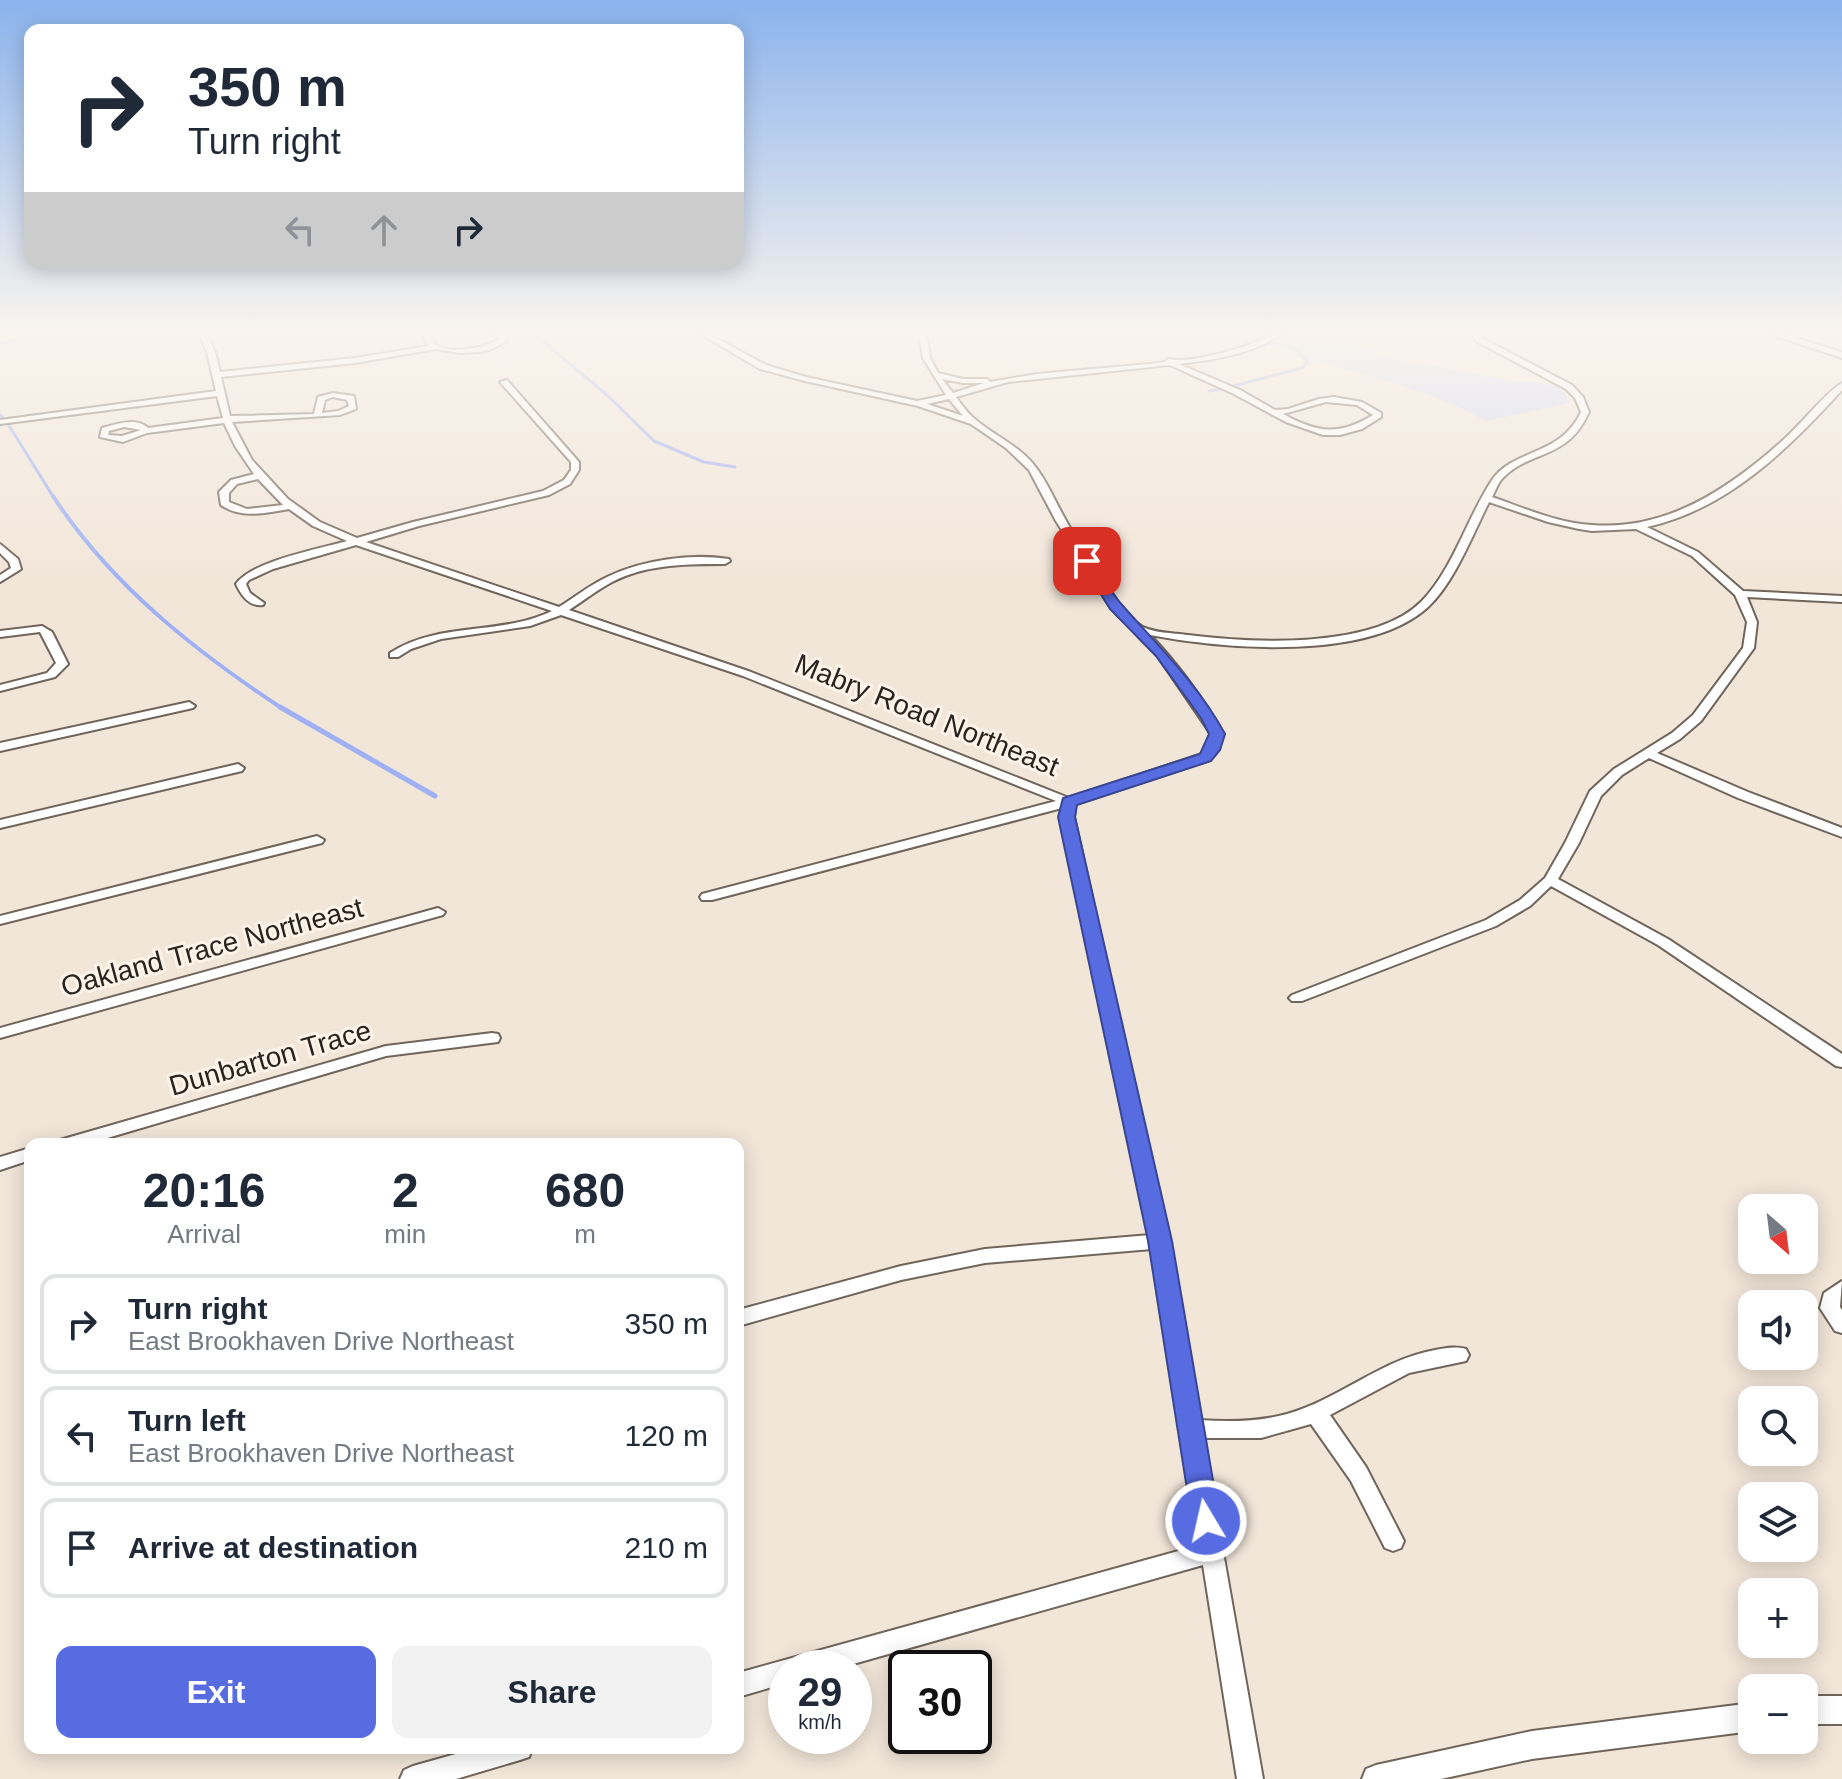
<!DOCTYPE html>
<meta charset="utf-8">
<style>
:root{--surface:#fff;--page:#f2f2f3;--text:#1f2937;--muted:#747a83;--line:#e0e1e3;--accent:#586ce2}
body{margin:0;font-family:Helvetica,sans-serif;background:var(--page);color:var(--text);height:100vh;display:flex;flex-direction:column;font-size:30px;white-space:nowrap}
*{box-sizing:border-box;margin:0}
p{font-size:26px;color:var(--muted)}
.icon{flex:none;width:44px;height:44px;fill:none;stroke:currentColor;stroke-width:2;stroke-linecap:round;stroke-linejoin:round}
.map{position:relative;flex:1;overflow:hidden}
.side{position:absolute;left:24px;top:1138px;width:720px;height:616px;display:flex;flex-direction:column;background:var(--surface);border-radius:16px;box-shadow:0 4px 20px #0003}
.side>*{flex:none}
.top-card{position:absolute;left:24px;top:24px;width:720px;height:244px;border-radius:16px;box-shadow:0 4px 20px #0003;background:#fff;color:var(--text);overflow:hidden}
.needle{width:52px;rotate:152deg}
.tools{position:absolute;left:1738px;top:1194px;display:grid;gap:16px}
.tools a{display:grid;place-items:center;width:80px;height:80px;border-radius:16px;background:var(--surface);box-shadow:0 4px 20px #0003;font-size:40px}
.speed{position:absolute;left:768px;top:1650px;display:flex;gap:16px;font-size:40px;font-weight:700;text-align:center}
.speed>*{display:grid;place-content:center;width:104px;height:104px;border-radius:50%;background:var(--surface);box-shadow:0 4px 20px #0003;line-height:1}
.speed small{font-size:20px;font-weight:400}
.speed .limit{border:4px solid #111;border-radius:12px;background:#fff;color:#111}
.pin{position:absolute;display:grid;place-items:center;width:68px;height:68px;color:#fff;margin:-34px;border-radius:16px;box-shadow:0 4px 12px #0006}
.me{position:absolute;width:88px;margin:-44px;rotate:351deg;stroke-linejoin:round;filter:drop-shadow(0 0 6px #0008)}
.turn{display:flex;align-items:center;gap:28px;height:168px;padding:0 32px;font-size:36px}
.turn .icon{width:104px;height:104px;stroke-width:2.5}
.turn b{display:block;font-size:56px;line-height:68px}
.lanes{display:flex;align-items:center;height:76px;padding:0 32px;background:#0003;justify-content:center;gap:40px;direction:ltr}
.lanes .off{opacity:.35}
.eta{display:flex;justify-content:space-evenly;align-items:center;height:136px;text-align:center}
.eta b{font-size:48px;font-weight:700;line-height:56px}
.button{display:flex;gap:16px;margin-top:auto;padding:16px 32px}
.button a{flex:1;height:92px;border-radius:16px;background:var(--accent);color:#fff;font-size:32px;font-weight:700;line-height:92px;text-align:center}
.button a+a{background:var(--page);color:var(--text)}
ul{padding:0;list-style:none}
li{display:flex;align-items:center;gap:24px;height:100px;margin:0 16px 12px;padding:0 16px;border:4px solid var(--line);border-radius:16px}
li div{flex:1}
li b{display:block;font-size:30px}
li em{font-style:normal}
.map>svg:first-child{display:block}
.green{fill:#d0d9f6}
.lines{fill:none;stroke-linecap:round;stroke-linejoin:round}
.stream-far2{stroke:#9fb1f4;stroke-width:3}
.stream-far1{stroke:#9fb1f4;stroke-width:4}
.stream{stroke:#9fb1f4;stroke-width:5}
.minor-casing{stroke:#70655a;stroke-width:4}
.tertiary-casing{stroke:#70655a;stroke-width:4}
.secondary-casing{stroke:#70655a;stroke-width:4}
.minor{fill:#fff;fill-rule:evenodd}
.tertiary{fill:#fff;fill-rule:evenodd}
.secondary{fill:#fff;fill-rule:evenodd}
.route{fill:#586ce2;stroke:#394693;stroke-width:2}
.labels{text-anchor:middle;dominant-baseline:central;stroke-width:6;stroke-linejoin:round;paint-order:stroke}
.street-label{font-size:28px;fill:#29241f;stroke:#fef3e9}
</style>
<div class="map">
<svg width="1842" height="1779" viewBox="0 0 1842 1779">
<rect width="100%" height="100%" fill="#f2e6d9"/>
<path class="green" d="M1242 333H1336L1376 352 1403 360 1500 379 1559 386 1570 403 1486 421C1411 379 1324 369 1245 338Z"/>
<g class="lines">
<path class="stream-far2" d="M533 333 607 395 654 441 704 462 735 467
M1259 339 1262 333
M0 344 37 333
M1233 386 1302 368 1308 361 1294 348 1270 343
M1209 391 1222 389
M0 415 4 419
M8 424 54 498"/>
<path class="stream-far1" d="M53 496C111 585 195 651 283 709"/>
<path class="stream" d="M280 707 435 796"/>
<defs>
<path id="minor" d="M199 333H206L215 352 220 372 355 358 429 346 421 333H427C430 336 432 341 435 344 449 355 486 348 499 339L492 333H500L507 337V341L492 349 480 352 460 353 436 349 355 363 221 377 230 416 314 414 318 397 333 393 354 396 356 409 340 415 232 422 252 460 288 499 320 522 357 538 413 522 543 491 564 480 571 470V462L500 382 507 380 579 462V470L570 484 549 495 419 526 366 542 559 607C575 597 590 585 607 577 641 560 691 553 729 559L730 561 725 564C688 564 646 564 612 582 597 590 583 601 569 610L751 672 1069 798 1202 754 1206 749 1211 734 1157 655 1111 608 1056 521 1029 470 1006 448 971 424 918 406 805 381 760 369 699 333H707L766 365 806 377 917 401 946 395 923 358 919 333H926L930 358 938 373 963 379H987L990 382 1037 374 1149 364 1165 362 1168 359C1187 364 1232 351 1251 344 1262 340 1269 333 1281 333 1256 354 1212 360 1179 364L1240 390 1275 410 1288 409 1319 399 1334 397 1362 402 1381 413V417L1362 429 1340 435H1323L1286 422 1234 394 1170 365 1008 382 956 397C962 405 968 414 976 420 996 437 1022 447 1037 469 1048 484 1055 501 1064 517 1076 540 1092 562 1106 584 1115 598 1126 616 1141 626 1152 633 1174 633 1188 635 1251 643 1374 650 1422 601 1454 567 1467 518 1492 480 1514 448 1560 457 1581 412L1575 398 1566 389 1476 341 1473 333H1479L1482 338 1572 385 1583 397 1589 412C1567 462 1528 449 1501 480 1497 485 1495 492 1492 497 1524 508 1557 523 1592 525 1666 531 1728 489 1781 442 1800 426 1824 394 1842 383V390C1788 449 1728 509 1647 527L1698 552 1743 591 1842 596V602L1747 597 1757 622 1754 648 1701 721 1680 739 1657 753 1748 792 1842 828V837L1738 798 1649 758 1622 775 1601 796 1579 843 1558 879 1668 939 1842 1054V1067L1836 1066 1658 945 1551 886 1530 906 1496 926 1302 1001H1292L1289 998 1292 995 1486 920 1520 900 1545 878 1565 843 1590 791 1614 769 1672 733 1693 715 1743 648 1747 622 1735 595 1692 556 1636 529 1592 531 1579 529 1548 522 1489 502C1473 534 1454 583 1428 607 1368 662 1224 649 1150 635 1178 664 1203 699 1223 734L1218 750 1210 760 1075 804 1074 817 1169 1241 1200 1420C1229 1422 1258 1422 1287 1414 1340 1399 1380 1360 1435 1350 1446 1348 1456 1346 1466 1349L1469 1355 1466 1361 1409 1373 1330 1415 1366 1467 1404 1541 1401 1548 1393 1551 1385 1548 1351 1481 1311 1424 1261 1438H1203L1263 1779H1237L1203 1565 839 1668H786V1683L738 1697V1673L1200 1545 1152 1249 985 1263 901 1280 738 1326V1310L901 1266 985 1249 1150 1235 1060 817 1062 808 712 900H702L700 897 702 894 1056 801 743 676 561 615 530 626 441 639 411 649 398 657H390V653C439 621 500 636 552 611L356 545 273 569 249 580 246 584 250 593 264 603 263 605C249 607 241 595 236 584 252 561 319 549 347 541L313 526 289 509C266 513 241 519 221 505L219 492 231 480 254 474 235 446 224 423 147 433 123 442 100 437 102 428C117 424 136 417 148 428L223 418 217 396 0 424V420L216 391 207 352ZM942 379 963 383H984L953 393ZM333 397 347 400 349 406 338 411 322 413 325 400ZM949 399 963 416 927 404ZM1326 402 1357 405 1373 415C1339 436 1318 433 1283 414ZM124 427 141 430 122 436 108 435 109 431ZM258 479 283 505 247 509 229 502V493L237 484Z
M0 544 18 559 21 569 0 582V575L11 568 9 562 0 553Z
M42 626 52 632 68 664 55 677 0 691V685L47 673 56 663 40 632 0 637V631Z
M189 702 195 706 193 708 0 751V743Z
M238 764 244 768 242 771 0 828V820Z
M317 836 324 840 322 843 0 924V916Z
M438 908 445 912 443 915 0 1038V1028Z
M492 1033 498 1034 500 1038 498 1042 386 1056 87 1144H57L60 1140 386 1046Z
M30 1148V1160L0 1170V1157Z
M1842 1281 1840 1307 1842 1310V1333L1835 1331 1820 1308 1824 1293Z
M477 1748H532L529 1757 520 1760 456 1779H400L404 1770 413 1766Z"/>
<path id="tertiary" d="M1804 1696H1842V1724H1804Z
M1752 1703V1731L1532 1759 1441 1779H1362L1366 1769 1376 1765 1532 1731Z"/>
<path id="secondary" d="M1767 333H1780L1842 352V358Z"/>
</defs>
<use href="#minor" class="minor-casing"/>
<use href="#tertiary" class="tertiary-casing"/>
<use href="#secondary" class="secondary-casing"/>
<use href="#minor" class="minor"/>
<use href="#tertiary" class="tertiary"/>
<use href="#secondary" class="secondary"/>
</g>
<linearGradient id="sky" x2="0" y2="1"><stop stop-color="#8bb3ed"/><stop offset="0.57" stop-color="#f9f4ee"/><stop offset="1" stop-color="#f9f4ee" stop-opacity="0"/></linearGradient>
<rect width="1842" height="582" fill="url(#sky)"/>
<path class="route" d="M1082 559H1091C1102 574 1110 592 1123 606 1159 647 1199 685 1225 734L1220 750 1211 761 1077 805 1075 817 1172 1241 1220 1521 1216 1530 1206 1534 1196 1530 1192 1521 1148 1241 1058 817 1063 798 1200 754 1209 734 1201 718 1156 656 1110 609 1080 561Z"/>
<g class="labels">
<g class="street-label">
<text transform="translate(927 715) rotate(22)">Mabry Road Northeast</text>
<text transform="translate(212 947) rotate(-15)">Oakland Trace Northeast</text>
<text transform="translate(270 1058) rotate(-16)">Dunbarton Trace</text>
</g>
</g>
</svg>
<div class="tools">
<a><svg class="needle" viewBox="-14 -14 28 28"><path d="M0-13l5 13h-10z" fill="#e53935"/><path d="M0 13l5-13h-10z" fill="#747a83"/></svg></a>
<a><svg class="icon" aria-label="sound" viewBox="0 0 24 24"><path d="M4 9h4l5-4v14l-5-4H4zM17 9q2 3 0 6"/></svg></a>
<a><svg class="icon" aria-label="search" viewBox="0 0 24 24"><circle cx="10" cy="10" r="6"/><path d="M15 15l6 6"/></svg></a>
<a><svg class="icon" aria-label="layers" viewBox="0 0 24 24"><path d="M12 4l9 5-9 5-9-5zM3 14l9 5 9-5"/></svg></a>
<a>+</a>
<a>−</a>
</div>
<div class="speed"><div>29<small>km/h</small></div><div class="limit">30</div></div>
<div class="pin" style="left:1087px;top:561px;background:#d93025"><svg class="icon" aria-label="arrive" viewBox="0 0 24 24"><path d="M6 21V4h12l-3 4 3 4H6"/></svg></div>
<svg class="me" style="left:1206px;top:1521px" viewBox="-20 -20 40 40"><circle r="17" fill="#586ce2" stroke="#fff" stroke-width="3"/><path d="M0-11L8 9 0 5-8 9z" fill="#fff"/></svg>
<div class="top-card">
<div class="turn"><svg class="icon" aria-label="right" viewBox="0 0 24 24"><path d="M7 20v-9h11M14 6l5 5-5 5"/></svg><div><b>350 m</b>Turn right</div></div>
<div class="lanes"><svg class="icon off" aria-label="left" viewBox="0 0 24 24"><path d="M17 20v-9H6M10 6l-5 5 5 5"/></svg><svg class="icon off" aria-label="ahead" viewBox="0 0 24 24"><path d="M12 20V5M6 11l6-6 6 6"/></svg><svg class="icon" aria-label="right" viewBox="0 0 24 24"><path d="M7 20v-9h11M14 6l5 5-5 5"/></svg></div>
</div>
<section class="side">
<div class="eta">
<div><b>20:16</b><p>Arrival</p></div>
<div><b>2</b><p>min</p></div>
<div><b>680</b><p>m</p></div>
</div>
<ul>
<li><svg class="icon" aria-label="right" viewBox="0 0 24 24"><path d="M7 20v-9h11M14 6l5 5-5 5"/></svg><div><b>Turn right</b><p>East Brookhaven Drive Northeast</p></div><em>350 m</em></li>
<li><svg class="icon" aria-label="left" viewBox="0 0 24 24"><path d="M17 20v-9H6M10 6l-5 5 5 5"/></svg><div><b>Turn left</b><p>East Brookhaven Drive Northeast</p></div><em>120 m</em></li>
<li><svg class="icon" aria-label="arrive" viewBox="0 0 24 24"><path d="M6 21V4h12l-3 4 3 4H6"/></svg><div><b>Arrive at destination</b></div><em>210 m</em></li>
</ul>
<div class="button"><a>Exit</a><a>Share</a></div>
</section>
</div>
